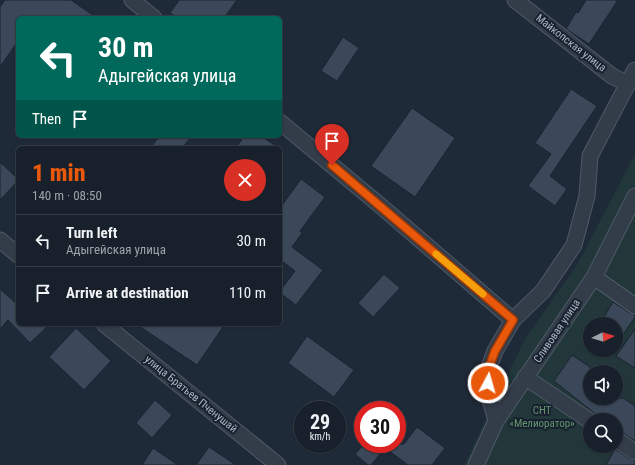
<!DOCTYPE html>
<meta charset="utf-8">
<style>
:root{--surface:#17202b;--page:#242d37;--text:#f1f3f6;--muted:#9ea3a9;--line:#363e47;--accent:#ea580c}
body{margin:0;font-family:"Roboto Condensed",sans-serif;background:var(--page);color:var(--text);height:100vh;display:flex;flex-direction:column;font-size:15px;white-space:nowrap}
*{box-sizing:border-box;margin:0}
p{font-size:13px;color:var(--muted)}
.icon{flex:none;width:22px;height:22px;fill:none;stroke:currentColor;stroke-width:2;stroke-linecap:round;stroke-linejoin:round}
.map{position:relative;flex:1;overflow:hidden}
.details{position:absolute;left:16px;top:146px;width:266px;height:180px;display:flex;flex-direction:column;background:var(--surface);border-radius:6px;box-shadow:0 1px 3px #0004,0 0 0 1px var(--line)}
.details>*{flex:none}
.top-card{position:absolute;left:16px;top:16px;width:266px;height:122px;border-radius:6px;box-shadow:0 1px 3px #0004,0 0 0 1px var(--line);background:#00695c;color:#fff;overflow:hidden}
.needle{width:26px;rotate:85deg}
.buttons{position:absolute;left:583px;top:317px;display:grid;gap:8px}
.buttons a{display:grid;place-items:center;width:40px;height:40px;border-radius:50%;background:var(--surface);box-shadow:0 1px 3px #0004,0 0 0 1px var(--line);font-size:20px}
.speed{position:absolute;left:294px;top:401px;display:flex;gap:8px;font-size:20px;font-weight:700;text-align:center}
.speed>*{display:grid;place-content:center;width:52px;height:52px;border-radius:50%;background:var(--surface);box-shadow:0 1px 3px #0004,0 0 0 1px var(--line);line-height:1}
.speed small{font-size:10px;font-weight:400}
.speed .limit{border:6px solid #d22;background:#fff;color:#111}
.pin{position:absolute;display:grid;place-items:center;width:34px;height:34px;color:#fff;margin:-41px -17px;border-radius:50% 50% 50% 0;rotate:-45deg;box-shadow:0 0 4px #0007}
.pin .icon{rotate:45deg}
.me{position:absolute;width:44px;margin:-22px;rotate:6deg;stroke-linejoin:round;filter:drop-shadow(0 0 3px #0008)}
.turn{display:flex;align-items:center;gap:14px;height:84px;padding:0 16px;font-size:18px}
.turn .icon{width:52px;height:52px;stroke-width:2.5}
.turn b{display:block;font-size:28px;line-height:34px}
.then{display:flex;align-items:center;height:38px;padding:0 16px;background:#0003;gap:8px;font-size:15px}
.round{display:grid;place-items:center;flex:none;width:42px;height:42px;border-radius:21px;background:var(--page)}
.head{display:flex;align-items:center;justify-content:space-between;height:68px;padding:0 16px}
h1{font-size:24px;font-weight:800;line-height:30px;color:var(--accent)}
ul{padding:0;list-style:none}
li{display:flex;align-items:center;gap:12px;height:52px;padding:0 16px;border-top:1px solid var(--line)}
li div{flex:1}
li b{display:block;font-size:15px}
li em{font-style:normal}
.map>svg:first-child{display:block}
.green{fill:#21373a;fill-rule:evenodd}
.building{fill:#3b4859;stroke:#1a2330}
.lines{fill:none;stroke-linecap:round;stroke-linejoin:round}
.street-casing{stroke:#505a67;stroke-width:17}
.street{stroke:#333c49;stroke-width:15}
.route-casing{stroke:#983908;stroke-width:10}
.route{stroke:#ea580c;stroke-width:7}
.slow{stroke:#f59e0b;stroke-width:7}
.labels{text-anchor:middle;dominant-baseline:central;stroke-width:4;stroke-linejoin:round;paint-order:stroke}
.street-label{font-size:11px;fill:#adb7c6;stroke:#18212e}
.park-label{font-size:11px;fill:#649770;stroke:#18212e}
</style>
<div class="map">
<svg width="635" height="465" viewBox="0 0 635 465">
<rect width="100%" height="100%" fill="#1f2a39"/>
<path class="green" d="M635 154V465H464L525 339 577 265ZM590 324H616V350H590ZM590 372H616V398H590ZM590 420H616V446H590Z"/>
<path class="building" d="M5 0H71L97 18H18V41L0 67V7Z
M179 0H237L224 18H178L170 13Z
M586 0H618L589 44 566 29 576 12 578 13Z
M343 37 359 48 337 81 321 71Z
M571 89 597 106 550 176 567 189 555 206 528 186 551 154 535 143Z
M412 108 455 138 415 197 371 166Z
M160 136H192L182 148H150Z
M244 136H261L279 148H236Z
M0 162 18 179V181L0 200Z
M301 179 325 197 300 231 302 233 292 247 323 270 296 305 280 293V291L295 271 282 261 280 264V208Z
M384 274 400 288 373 317 358 303Z
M0 289 18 305V324H50L30 343 8 320 0 329Z
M613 302 630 313 635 315V317L616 345V324H600Z
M136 324H225L197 365Z
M76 328 111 361 84 390 49 357Z
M635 329V368L616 356Z
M307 336 354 370 334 397 288 363Z
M572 355 590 367V398H623L635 406V441L621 432 616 430V420H603L554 381Z
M155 400 172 415 152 438 136 423Z
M417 427 445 448 432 465H408L385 448 371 465H368L355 454 364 444H404Z
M209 447 236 465H196Z
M153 448 178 465H142Z
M615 449 630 459 635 461V465H606Z"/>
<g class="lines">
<defs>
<path id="street" d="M132 0 154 18
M515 0 612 76 628 84
M280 122 382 207 513 320
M0 240 18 255
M594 277 635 306
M104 324 278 465
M525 377 590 421
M496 421 489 395 488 370 495 351 513 320 543 291 574 245 587 196 590 156 635 70
M616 439 635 452
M476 465 496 421 594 277 635 196"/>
</defs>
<use href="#street" class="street-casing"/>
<use href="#street" class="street"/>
</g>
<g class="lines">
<defs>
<path id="route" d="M332 165 513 320 495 351 488 370V383"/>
</defs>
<use href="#route" class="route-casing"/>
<use href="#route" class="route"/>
<path class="slow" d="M436 254 483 294"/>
</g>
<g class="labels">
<g class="street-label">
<text transform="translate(571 43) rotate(38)">Майкопская улица</text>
<text transform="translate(557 331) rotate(-56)">Сливовая улица</text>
<text transform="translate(191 394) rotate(39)">улица Братьев Пченушай</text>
</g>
<g class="park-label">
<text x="542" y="410">СНТ<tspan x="542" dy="13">«Мелиоратор»</tspan></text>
</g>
</g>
</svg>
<div class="buttons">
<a><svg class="needle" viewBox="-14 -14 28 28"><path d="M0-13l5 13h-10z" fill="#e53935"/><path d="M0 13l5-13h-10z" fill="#9ea3a9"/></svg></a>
<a><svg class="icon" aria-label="sound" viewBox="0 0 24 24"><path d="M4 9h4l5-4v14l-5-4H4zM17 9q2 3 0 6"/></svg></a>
<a><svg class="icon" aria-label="search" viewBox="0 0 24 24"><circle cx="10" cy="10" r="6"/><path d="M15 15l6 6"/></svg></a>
</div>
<div class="speed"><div>29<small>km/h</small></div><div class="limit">30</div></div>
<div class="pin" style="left:332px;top:165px;background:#d93025"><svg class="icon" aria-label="arrive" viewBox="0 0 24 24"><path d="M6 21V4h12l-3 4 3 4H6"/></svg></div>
<svg class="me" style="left:488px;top:383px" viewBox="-20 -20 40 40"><circle r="17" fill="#ea580c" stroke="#fff" stroke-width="3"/><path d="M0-11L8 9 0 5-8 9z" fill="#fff"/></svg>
<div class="top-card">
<div class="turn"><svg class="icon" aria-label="left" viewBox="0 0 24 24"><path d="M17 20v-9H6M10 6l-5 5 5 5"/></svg><div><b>30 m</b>Адыгейская улица</div></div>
<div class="then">Then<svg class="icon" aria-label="arrive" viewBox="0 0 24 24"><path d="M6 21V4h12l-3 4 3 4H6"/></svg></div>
</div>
<section class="details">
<div class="head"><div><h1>1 min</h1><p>140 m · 08:50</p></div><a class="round" style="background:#d93025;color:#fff"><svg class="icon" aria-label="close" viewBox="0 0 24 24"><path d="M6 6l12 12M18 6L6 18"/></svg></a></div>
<ul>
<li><svg class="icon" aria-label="left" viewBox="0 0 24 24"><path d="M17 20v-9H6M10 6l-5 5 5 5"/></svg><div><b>Turn left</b><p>Адыгейская улица</p></div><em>30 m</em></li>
<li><svg class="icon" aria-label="arrive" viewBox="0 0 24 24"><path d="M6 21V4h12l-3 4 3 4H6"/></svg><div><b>Arrive at destination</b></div><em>110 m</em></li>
</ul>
</section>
</div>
